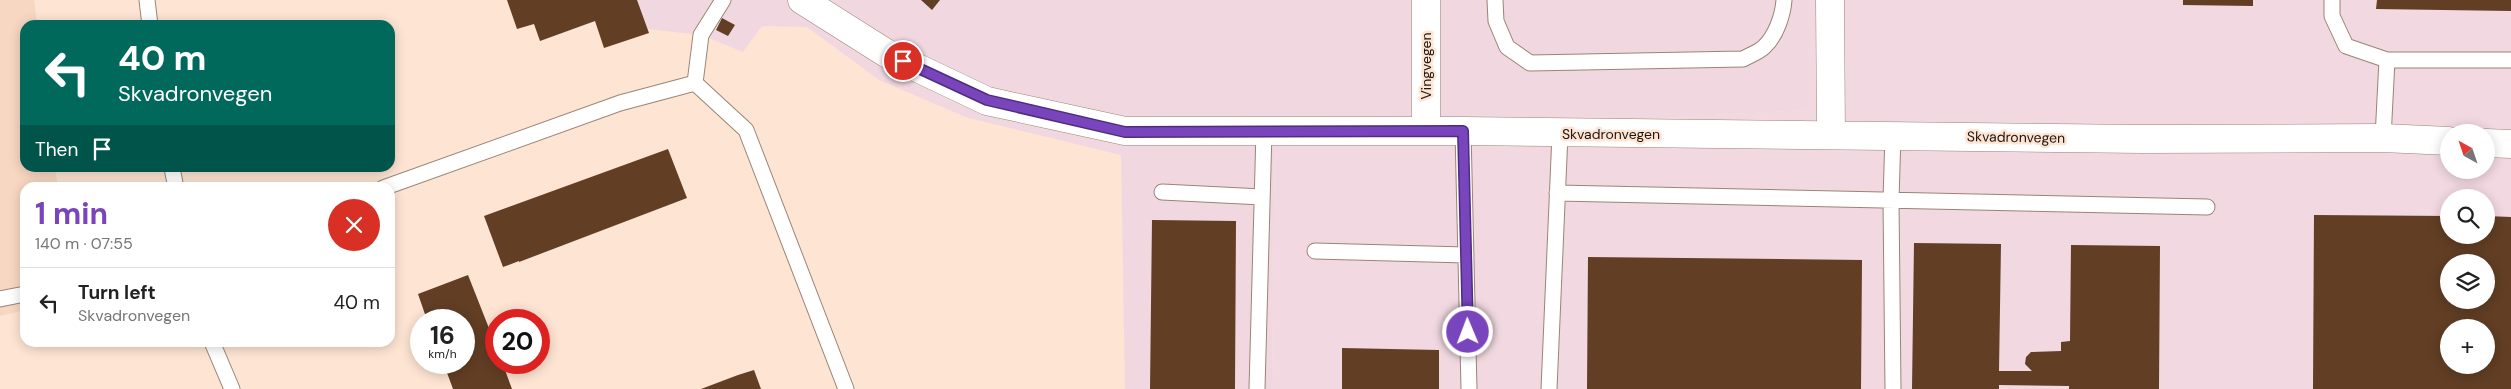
<!DOCTYPE html>
<meta charset="utf-8">
<style>
:root{--surface:#fff;--page:#f2f2f2;--text:#222;--muted:#767676;--line:#e0e0e0;--accent:#7945bd}
body{margin:0;font-family:"DM Sans",sans-serif;background:var(--page);color:var(--text);height:100vh;display:flex;flex-direction:column;font-size:19px;white-space:nowrap}
*{box-sizing:border-box;margin:0}
p{font-size:16px;color:var(--muted)}
.icon{flex:none;width:28px;height:28px;fill:none;stroke:currentColor;stroke-width:2;stroke-linecap:round;stroke-linejoin:round}
.map{position:relative;flex:1;overflow:hidden}
.side{position:absolute;left:20px;top:182px;width:375px;height:165px;display:flex;flex-direction:column;background:var(--surface);border-radius:15px;box-shadow:0 2px 12px #0003}
.side>*{flex:none}
.banner{position:absolute;left:20px;top:20px;width:375px;height:152px;border-radius:15px;box-shadow:0 2px 12px #0003;background:#00695c;color:#fff;overflow:hidden}
.needle{width:32px;rotate:320deg}
.tools{position:absolute;left:2440px;top:124px;display:grid;gap:10px}
.tools a{display:grid;place-items:center;width:55px;height:55px;border-radius:50%;background:var(--surface);box-shadow:0 2px 12px #0003;font-size:25px}
.speed{position:absolute;left:410px;top:309px;display:flex;gap:10px;font-size:25px;font-weight:700;text-align:center}
.speed>*{display:grid;place-content:center;width:65px;height:65px;border-radius:50%;background:var(--surface);box-shadow:0 2px 12px #0003;line-height:1}
.speed small{font-size:12px;font-weight:400}
.speed .limit{border:8px solid #d22;background:#fff;color:#111}
.pin{position:absolute;display:grid;place-items:center;width:42px;height:42px;color:#fff;margin:-21px;border:2px solid #fff;border-radius:50%;box-shadow:0 1px 5px #0007}
.me{position:absolute;width:55px;margin:-28px;rotate:359deg;stroke-linejoin:round;filter:drop-shadow(0 0 4px #0008)}
.turn{display:flex;align-items:center;gap:18px;height:105px;padding:0 15px;font-size:22px}
.turn .icon{width:65px;height:65px;stroke-width:2.5}
.turn b{display:block;font-size:35px;line-height:42px}
.then{display:flex;align-items:center;height:48px;padding:0 15px;background:#0003;gap:10px;font-size:19px}
.round{display:grid;place-items:center;flex:none;width:52px;height:52px;border-radius:26px;background:var(--page)}
.overview{display:flex;align-items:center;justify-content:space-between;height:85px;padding:0 15px}
h1{font-size:30px;font-weight:700;line-height:38px;color:var(--accent)}
ul{padding:0;list-style:none}
li{display:flex;align-items:center;gap:15px;height:70px;padding:0 15px;border-top:1px solid var(--line)}
li div{flex:1}
li b{display:block;font-size:19px}
li em{font-style:normal}
.map>svg:first-child{display:block}
.commercial{fill:#f1d8e0}
.industrial{fill:#f1d8e1;fill-rule:evenodd}
.built{fill:#f8d7c2}
.building{fill:#613e24;fill-rule:evenodd}
.lines{fill:none;stroke-linecap:round;stroke-linejoin:round}
.lane-casing{stroke:#9b8475;stroke-width:17}
.street-casing{stroke:#9b8475;stroke-width:29}
.lane{stroke:#fff;stroke-width:15}
.street{stroke:#fff;stroke-width:28}
.route-casing{stroke:#4f2d7b;stroke-width:12}
.route{stroke:#7945bd;stroke-width:9}
.labels{text-anchor:middle;dominant-baseline:central;stroke-width:5;stroke-linejoin:round;paint-order:stroke}
.street-label{font-size:14px;fill:#1c140e;stroke:#fee4d3}
</style>
<div class="map">
<svg width="2511" height="389" viewBox="0 0 2511 389">
<rect width="100%" height="100%" fill="#fee4d3"/>
<path class="commercial" d="M636 0H1808V110L1275 138 1272 389H1125L1121 155 968 118 879 80 807 27 762 26 743 52 701 35 648 29Z"/>
<path class="industrial" d="M1808 0H2511V389H1272L1275 138 1807 110ZM2449 132H2486V170H2449ZM2449 198H2486V235H2449ZM2449 262H2486V300H2449ZM2449 328H2486V365H2449Z"/>
<path class="built" d="M0 0H34L37 25H25V168H55L58 187 25 188V310L0 316Z"/>
<path class="building" d="M507 0H637L649 33 604 48 595 21 540 41 534 24 517 29Z
M921 0H940L932 10Z
M2183 0H2253V6L2183 5Z
M2377 0H2511V11L2376 9Z
M722 18 735 25 728 36 716 30Z
M668 149 687 198 519 262V261L503 267 484 216Z
M2314 215 2449 216V235H2486V216L2511 217V389H2313ZM2449 262H2486V300H2449ZM2449 328H2486V365H2449Z
M1152 220 1236 221 1235 389H1150Z
M1914 243 2001 244 1999 371H2032L2025 364 2026 357 2031 352 2061 351V342L2070 341 2071 245 2160 246 2159 389H2069V386L1999 385V389H1912Z
M1588 257 1862 260 1861 389H1587Z
M468 275 496 346V362H502L512 389H453L443 362H464V320H427L418 294Z
M1342 348 1439 350V389H1342Z
M754 370 761 389H701L738 375Z"/>
<g class="lines">
<defs>
<path id="lane" d="M147 0 150 25
M1495 0 1496 21 1507 47 1530 63 1743 59C1750 55 1759 52 1764 47 1776 36 1783 15 1784 0
M2332 0V16L2346 46 2387 60H2511
M695 83 701 35 723 0
M1463 131 1469 389
M2383 138 2387 60
M172 168 176 188
M383 188 620 103 695 83 746 130 846 389
M1162 192 1262 197
M1557 193 2207 207
M1315 251 1466 255
M0 299 25 294
M212 342 232 389
M1257 389 1264 131
M1549 389 1560 134
M1893 389 1891 200 1893 135"/>
<path id="street" d="M802 0 886 53 987 101 1125 131H1463L2143 139 2383 138 2449 141
M1830 0 1831 134
M1426 131V0
M2486 143 2511 144"/>
</defs>
<use href="#lane" class="lane-casing"/>
<use href="#street" class="street-casing"/>
<use href="#lane" class="lane"/>
<use href="#street" class="street"/>
</g>
<g class="lines">
<defs>
<path id="route" d="M903 61 987 100 1125 132 1463 131 1468 332"/>
</defs>
<use href="#route" class="route-casing"/>
<use href="#route" class="route"/>
</g>
<g class="labels">
<g class="street-label">
<text transform="translate(1426 66) rotate(-90)">Vingvegen</text>
<text x="1611" y="134">Skvadronvegen</text>
<text transform="translate(2016 137) rotate(1)">Skvadronvegen</text>
</g>
</g>
</svg>
<div class="tools">
<a><svg class="needle" viewBox="-14 -14 28 28"><path d="M0-13l5 13h-10z" fill="#e53935"/><path d="M0 13l5-13h-10z" fill="#767676"/></svg></a>
<a><svg class="icon" aria-label="search" viewBox="0 0 24 24"><circle cx="10" cy="10" r="6"/><path d="M15 15l6 6"/></svg></a>
<a><svg class="icon" aria-label="layers" viewBox="0 0 24 24"><path d="M12 4l9 5-9 5-9-5zM3 14l9 5 9-5"/></svg></a>
<a>+</a>
</div>
<div class="speed"><div>16<small>km/h</small></div><div class="limit">20</div></div>
<div class="pin" style="left:903px;top:61px;background:#d93025"><svg class="icon" aria-label="arrive" viewBox="0 0 24 24"><path d="M6 21V4h12l-3 4 3 4H6"/></svg></div>
<svg class="me" style="left:1468px;top:332px" viewBox="-20 -20 40 40"><circle r="17" fill="#7945bd" stroke="#fff" stroke-width="3"/><path d="M0-11L8 9 0 5-8 9z" fill="#fff"/></svg>
<div class="banner">
<div class="turn"><svg class="icon" aria-label="left" viewBox="0 0 24 24"><path d="M17 20v-9H6M10 6l-5 5 5 5"/></svg><div><b>40 m</b>Skvadronvegen</div></div>
<div class="then">Then<svg class="icon" aria-label="arrive" viewBox="0 0 24 24"><path d="M6 21V4h12l-3 4 3 4H6"/></svg></div>
</div>
<section class="side">
<div class="overview"><div><h1>1 min</h1><p>140 m · 07:55</p></div><a class="round" style="background:#d93025;color:#fff"><svg class="icon" aria-label="close" viewBox="0 0 24 24"><path d="M6 6l12 12M18 6L6 18"/></svg></a></div>
<ul>
<li><svg class="icon" aria-label="left" viewBox="0 0 24 24"><path d="M17 20v-9H6M10 6l-5 5 5 5"/></svg><div><b>Turn left</b><p>Skvadronvegen</p></div><em>40 m</em></li>
</ul>
</section>
</div>
